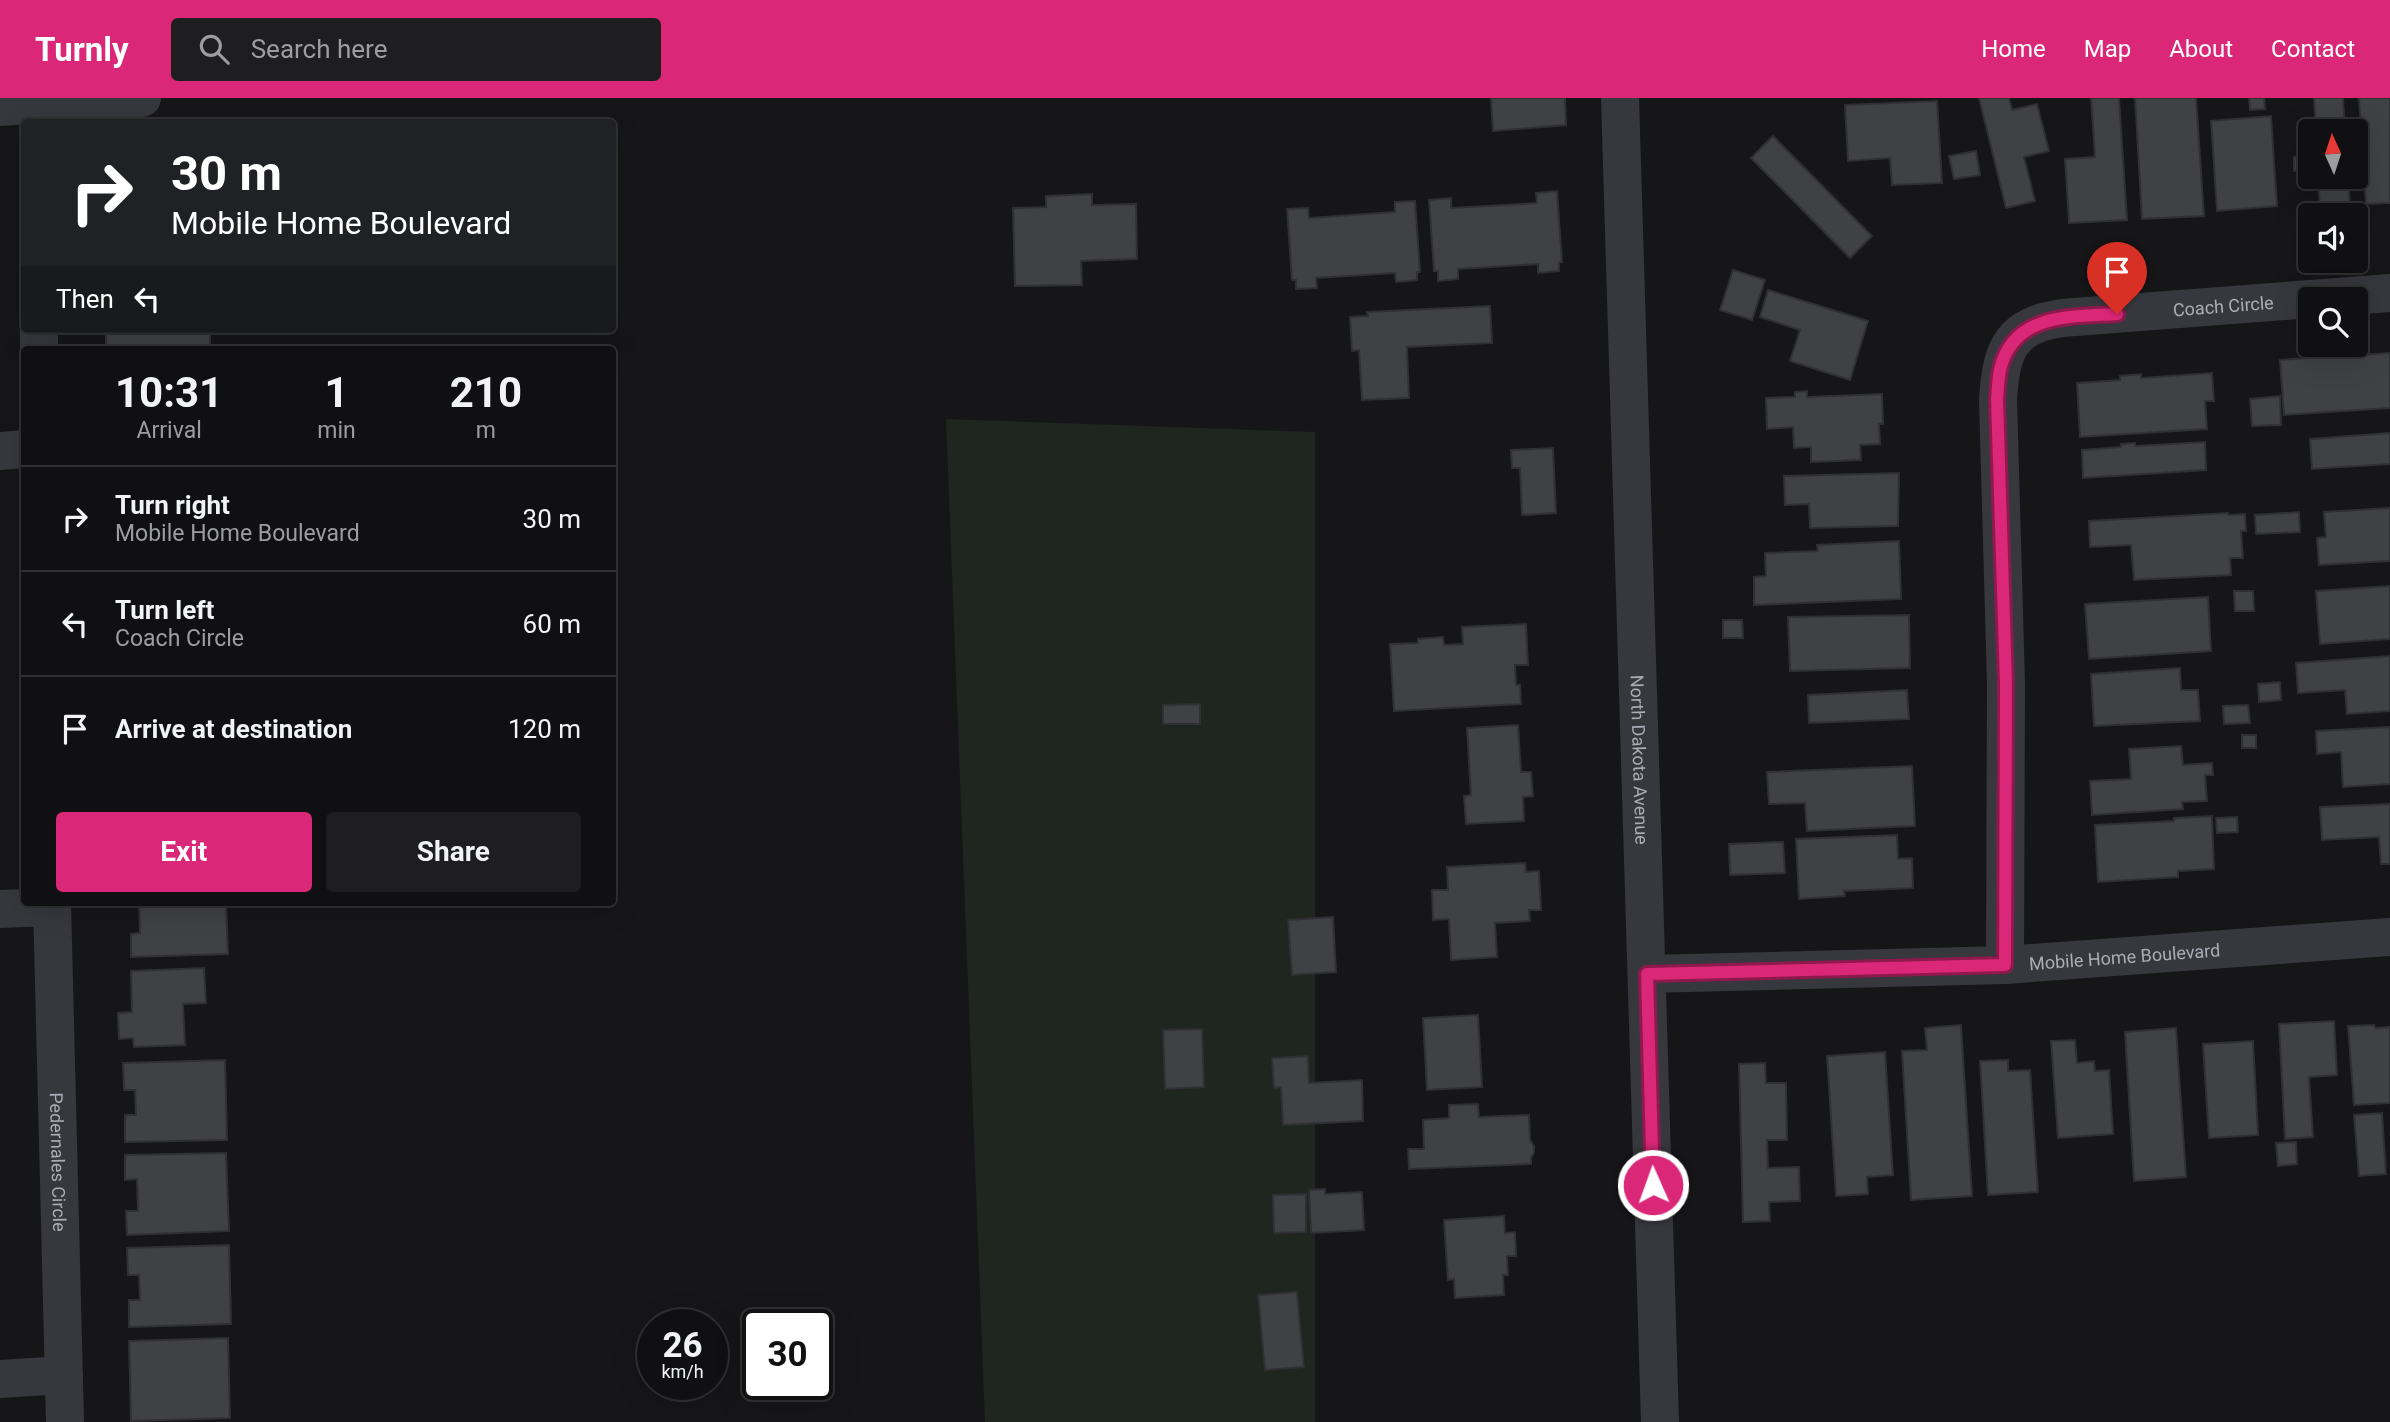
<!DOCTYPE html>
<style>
:root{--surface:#101012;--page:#1e1e20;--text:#f1f3f6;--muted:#9c9d9f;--line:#303032;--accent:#db2777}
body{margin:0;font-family:Roboto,sans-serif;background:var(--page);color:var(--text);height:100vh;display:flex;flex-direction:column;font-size:26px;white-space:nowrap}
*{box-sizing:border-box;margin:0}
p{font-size:23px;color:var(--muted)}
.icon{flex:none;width:38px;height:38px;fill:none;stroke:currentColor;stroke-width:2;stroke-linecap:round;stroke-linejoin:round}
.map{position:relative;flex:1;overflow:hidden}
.drawer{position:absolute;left:21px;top:248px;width:595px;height:560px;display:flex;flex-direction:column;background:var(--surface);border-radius:7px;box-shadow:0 7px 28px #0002,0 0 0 2px var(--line)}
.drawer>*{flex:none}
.banner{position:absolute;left:21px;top:21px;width:595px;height:214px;border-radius:7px;box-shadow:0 7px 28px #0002,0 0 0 2px var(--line);background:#202124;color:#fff;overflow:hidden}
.needle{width:46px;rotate:357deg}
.tools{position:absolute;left:2298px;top:21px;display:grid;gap:14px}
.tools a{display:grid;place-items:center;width:70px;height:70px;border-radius:7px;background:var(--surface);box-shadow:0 7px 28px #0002,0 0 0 2px var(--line);font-size:35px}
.speed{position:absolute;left:637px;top:1211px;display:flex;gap:14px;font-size:35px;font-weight:700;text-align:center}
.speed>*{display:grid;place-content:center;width:91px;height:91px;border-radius:50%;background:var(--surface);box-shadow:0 7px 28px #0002,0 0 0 2px var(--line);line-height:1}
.speed small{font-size:18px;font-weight:400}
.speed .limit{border:4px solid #111;border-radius:10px;background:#fff;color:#111}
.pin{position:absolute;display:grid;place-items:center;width:60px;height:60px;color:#fff;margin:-72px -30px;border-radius:50% 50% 50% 0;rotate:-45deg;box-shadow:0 0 7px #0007}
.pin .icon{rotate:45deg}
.me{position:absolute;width:77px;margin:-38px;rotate:358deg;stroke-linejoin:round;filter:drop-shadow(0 0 5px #0008)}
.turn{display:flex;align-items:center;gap:24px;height:147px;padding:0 35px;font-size:32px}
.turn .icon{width:91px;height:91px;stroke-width:2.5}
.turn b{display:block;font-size:49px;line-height:60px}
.then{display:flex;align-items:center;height:66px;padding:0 35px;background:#0003;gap:14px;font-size:26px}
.eta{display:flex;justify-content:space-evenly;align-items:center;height:119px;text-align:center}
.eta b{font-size:42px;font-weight:700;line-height:49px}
.action{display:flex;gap:14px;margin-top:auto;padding:14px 35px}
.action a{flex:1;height:80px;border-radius:7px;background:var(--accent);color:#fff;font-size:28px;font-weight:700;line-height:80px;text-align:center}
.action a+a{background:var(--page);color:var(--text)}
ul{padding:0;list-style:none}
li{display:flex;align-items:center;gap:21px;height:105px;padding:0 35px;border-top:2px solid var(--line)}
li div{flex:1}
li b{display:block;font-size:26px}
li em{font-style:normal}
header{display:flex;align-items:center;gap:42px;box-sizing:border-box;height:98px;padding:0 35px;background:var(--accent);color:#fff}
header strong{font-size:33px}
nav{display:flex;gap:38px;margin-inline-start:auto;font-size:24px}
.search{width:490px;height:63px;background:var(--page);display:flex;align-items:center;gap:18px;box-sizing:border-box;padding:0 24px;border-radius:7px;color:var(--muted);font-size:26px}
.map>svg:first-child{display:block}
.green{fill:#1e261f}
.building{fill:#404145;stroke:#303034;stroke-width:2}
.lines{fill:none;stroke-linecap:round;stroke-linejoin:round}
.minor{stroke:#37383d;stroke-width:38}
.route-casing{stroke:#8e194d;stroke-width:18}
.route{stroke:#db2777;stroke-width:12}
.labels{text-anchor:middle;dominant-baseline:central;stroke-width:7;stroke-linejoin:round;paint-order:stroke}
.street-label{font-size:18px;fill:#a8adb8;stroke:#111113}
</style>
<header>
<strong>Turnly</strong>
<div class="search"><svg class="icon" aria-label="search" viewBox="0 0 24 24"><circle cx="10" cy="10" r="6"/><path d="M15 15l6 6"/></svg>Search here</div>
<nav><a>Home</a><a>Map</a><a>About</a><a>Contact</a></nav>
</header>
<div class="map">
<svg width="2390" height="1324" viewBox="0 0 2390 1324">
<rect width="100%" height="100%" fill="#161618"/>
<path class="green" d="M946 321 1315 334V1324H985Z"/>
<path class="building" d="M1491 0H1565L1566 27 1493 33Z
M1979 0H2009L2012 12 2037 6 2049 53 2024 59 2035 103 2006 110Z
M2091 0H2119L2127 122 2069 125 2065 61 2095 59Z
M2135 0H2196L2204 118 2142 121Z
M2249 0H2264L2265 11 2250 12Z
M2314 0H2343L2345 33H2316Z
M2359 0H2390V105L2366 106Z
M1937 3 1942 85 1892 87 1890 60 1848 63 1845 7Z
M2271 18 2277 108 2217 113 2211 23Z
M1773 38 1872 138 1850 160 1751 60Z
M2303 46H2310V72L2294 73V59L2304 58Z
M1976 53 1980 77 1954 81 1949 58Z
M2318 79H2348L2350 107 2320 108Z
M1557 93 1562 164H1559V173L1538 175V166L1458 171V181L1438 183V173H1434L1429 102 1451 100V110L1537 105 1536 95Z
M1092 96V107L1136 106 1137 161 1081 163 1082 187 1015 188 1013 110 1046 109V98Z
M1415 103 1420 174H1417V182L1396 184 1395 175 1316 180 1317 190 1296 191V182H1292L1287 111 1308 110 1309 120 1395 114V104Z
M1733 172 1765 182 1752 222 1720 212Z
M1768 192 1868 223 1850 282 1790 263 1800 232 1760 219Z
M1490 208 1492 245 1407 249 1409 300 1362 302 1359 252 1352 253 1350 219 1368 218 1367 214Z
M106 231H210V252L106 251Z
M2390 255V310L2284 317 2280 262Z
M2212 275 2214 303H2205L2207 331 2080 339 2077 285 2120 282V278L2141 276V280Z
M1807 293V299L1882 296 1883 326H1879L1880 346 1860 347 1861 362 1811 364V349L1794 350 1793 329 1767 331 1766 300 1795 299V294Z
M2280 298 2281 327 2252 328 2250 301Z
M2390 335V366L2312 371 2310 341Z
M2205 344 2206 372 2083 380 2082 352 2121 349V346L2135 345V348Z
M1553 350 1556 415 1522 417 1520 370H1512L1511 352Z
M1899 375 1898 428 1810 430 1809 406 1785 407 1784 378Z
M2390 410V463L2319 467 2317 440 2326 439 2324 414Z
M2299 414 2300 434 2256 436 2255 417Z
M2228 415V417L2245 416 2246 433H2241L2243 460H2230L2231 477 2134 482 2131 447 2090 449 2089 423Z
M1899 443 1901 501 1754 507V479L1766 478 1765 455 1818 453 1817 447Z
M2390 488V541L2320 546 2316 493Z
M2234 493H2253L2254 513H2235Z
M2208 499 2211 553 2089 561 2085 506Z
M1909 517 1910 570 1790 573 1788 519Z
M1723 522H1742L1743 540H1723Z
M1526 526 1528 567H1515L1516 587H1520L1521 606 1394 613 1390 546 1418 545V541L1443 539 1444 547 1463 546 1462 529Z
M2390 558V613L2347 616 2345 592 2298 595 2296 565Z
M2180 570 2181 592H2198L2200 623 2094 628 2091 576Z
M2280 584 2281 602 2259 604 2258 586Z
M1907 592 1909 621 1809 625 1808 597Z
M1200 606V626H1163V607Z
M2248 607 2250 625 2224 626 2223 608Z
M1518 627 1521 674H1531L1533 698 1523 699 1524 723 1466 726 1464 698 1471 697 1467 630Z
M2390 629V686L2343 689 2341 654 2317 656 2316 633Z
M2242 637H2256V650H2242Z
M2181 648 2183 667 2212 665 2213 677H2205L2207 703 2182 704 2183 711 2092 717 2090 683 2131 681 2129 651Z
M1912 668 1915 728 1807 733 1805 705 1769 706 1767 674Z
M2390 706V766H2381L2379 739 2322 742 2320 709Z
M2212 718 2214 771 2178 773V779L2098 784 2095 727 2174 723V720Z
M2237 719 2238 734 2217 735 2216 720Z
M1897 737 1898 761 1912 760 1913 790 1844 793 1845 798 1799 801 1796 741Z
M1783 744 1785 775 1730 777 1729 746Z
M1525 765 1526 774 1539 773 1541 812H1529L1530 823 1495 825 1497 859 1451 862 1449 821 1433 822 1432 792H1448L1447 769Z
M139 805H226L228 856 131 859V836L140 835Z
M1333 819 1336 874 1292 877 1288 822Z
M204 870 206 905 183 906 185 947 134 949 133 940 119 941 118 915 132 914 131 873Z
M1478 917 1482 989 1427 992 1423 920Z
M2334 923 2337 977 2309 979 2313 1039 2285 1041 2279 926Z
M1961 927 1972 1098 1911 1102 1902 953 1927 952 1925 930Z
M2374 927 2375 930 2390 929V1005L2354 1007 2348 928Z
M2176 930 2186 1079 2134 1083 2125 934Z
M1202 931 1204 989 1165 991 1163 932Z
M2075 942 2077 965 2094 963 2095 973 2109 972 2113 1036 2058 1040 2051 943Z
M2253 943 2258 1037 2209 1040 2203 946Z
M1885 954 1893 1077 1867 1079 1868 1096 1836 1098 1827 958Z
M1308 958 1309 985 1362 982 1363 1023 1283 1027 1281 989 1274 990 1272 960Z
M225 962 227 1042 125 1044V1017H136L135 992H124L123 965Z
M2008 962V973L2030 972 2038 1094 1988 1097 1980 963Z
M1765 965 1766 985H1786L1787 1042H1767L1768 1070 1799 1069 1800 1103 1769 1104 1770 1123 1743 1124 1739 966Z
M1478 1006 1479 1019 1529 1017 1530 1042 1534 1048V1055L1531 1060V1066L1409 1071 1408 1051H1424L1423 1022 1449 1020V1007Z
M2382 1015 2386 1076 2359 1078 2354 1017Z
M2296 1044 2297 1066 2278 1068 2276 1045Z
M226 1055 229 1133 127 1137 126 1113H138L137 1081 125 1082V1057Z
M1325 1091V1096L1362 1094 1364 1132 1311 1135 1309 1092Z
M1306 1096V1134L1274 1135 1273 1097Z
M1504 1118 1505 1135 1515 1134 1516 1158H1507L1508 1177H1503L1504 1197 1455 1200 1454 1181 1448 1182 1444 1122Z
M229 1147 231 1226 129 1229V1202H140L139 1177H128L127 1150Z
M1297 1194 1304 1269 1265 1272 1258 1197Z
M228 1240 230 1320 131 1323 129 1243Z"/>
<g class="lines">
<g class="minor">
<path id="s1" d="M1620 0 1660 1324"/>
<path d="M0 9 142 0"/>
<path d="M2310 201 2390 195"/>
<path d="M39 231V252"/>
<path d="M0 353 24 351"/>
<path id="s2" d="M52 805 65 1324"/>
<path d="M0 811 52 809"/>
<path id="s3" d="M2005 867 2006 586 1998 301C2000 272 2003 239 2035 227 2043 223 2053 222 2062 220L2310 201"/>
<path id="s4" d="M1647 876 2005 867 2390 839"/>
<path d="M0 1281 64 1277"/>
</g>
</g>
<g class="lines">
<defs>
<path id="route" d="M1653 1087 1647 876 2005 867 2006 586 1997 301C1998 291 1998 278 2001 268 2016 215 2071 219 2117 216"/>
</defs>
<use href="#route" class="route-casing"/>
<use href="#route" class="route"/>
</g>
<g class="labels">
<g class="street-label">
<text stroke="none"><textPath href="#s3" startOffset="844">Coach Circle</textPath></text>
<text stroke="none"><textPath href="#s1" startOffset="662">North Dakota Avenue</textPath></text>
<text stroke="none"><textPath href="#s4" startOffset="478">Mobile Home Boulevard</textPath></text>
<text stroke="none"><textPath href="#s2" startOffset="259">Pedernales Circle</textPath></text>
</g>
</g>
</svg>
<div class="tools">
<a><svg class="needle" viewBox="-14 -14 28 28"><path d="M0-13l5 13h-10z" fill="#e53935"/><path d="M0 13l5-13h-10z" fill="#9c9d9f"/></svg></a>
<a><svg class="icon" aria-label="sound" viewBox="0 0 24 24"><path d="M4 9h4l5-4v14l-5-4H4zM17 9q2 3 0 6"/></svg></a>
<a><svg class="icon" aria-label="search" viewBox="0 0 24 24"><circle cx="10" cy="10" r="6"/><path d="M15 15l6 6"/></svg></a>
</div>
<div class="speed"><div>26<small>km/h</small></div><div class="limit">30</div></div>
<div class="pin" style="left:2117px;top:216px;background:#d93025"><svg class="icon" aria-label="arrive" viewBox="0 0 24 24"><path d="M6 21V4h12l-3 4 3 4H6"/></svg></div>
<svg class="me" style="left:1653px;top:1087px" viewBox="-20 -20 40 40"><circle r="17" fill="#db2777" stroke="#fff" stroke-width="3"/><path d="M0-11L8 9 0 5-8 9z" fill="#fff"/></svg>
<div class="banner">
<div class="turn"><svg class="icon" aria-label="right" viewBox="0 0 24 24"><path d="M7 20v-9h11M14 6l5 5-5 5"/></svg><div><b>30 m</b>Mobile Home Boulevard</div></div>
<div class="then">Then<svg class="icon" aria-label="left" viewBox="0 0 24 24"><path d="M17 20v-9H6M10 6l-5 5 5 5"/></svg></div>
</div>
<section class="drawer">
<div class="eta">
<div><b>10:31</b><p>Arrival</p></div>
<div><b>1</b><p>min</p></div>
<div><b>210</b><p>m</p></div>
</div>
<ul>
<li><svg class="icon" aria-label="right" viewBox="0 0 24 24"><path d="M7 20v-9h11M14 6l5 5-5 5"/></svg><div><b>Turn right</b><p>Mobile Home Boulevard</p></div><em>30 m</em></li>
<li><svg class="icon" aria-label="left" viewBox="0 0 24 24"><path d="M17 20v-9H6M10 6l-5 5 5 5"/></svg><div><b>Turn left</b><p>Coach Circle</p></div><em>60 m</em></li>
<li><svg class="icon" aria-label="arrive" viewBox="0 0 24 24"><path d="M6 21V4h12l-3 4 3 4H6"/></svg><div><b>Arrive at destination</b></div><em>120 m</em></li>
</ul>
<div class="action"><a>Exit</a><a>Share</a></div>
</section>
</div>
